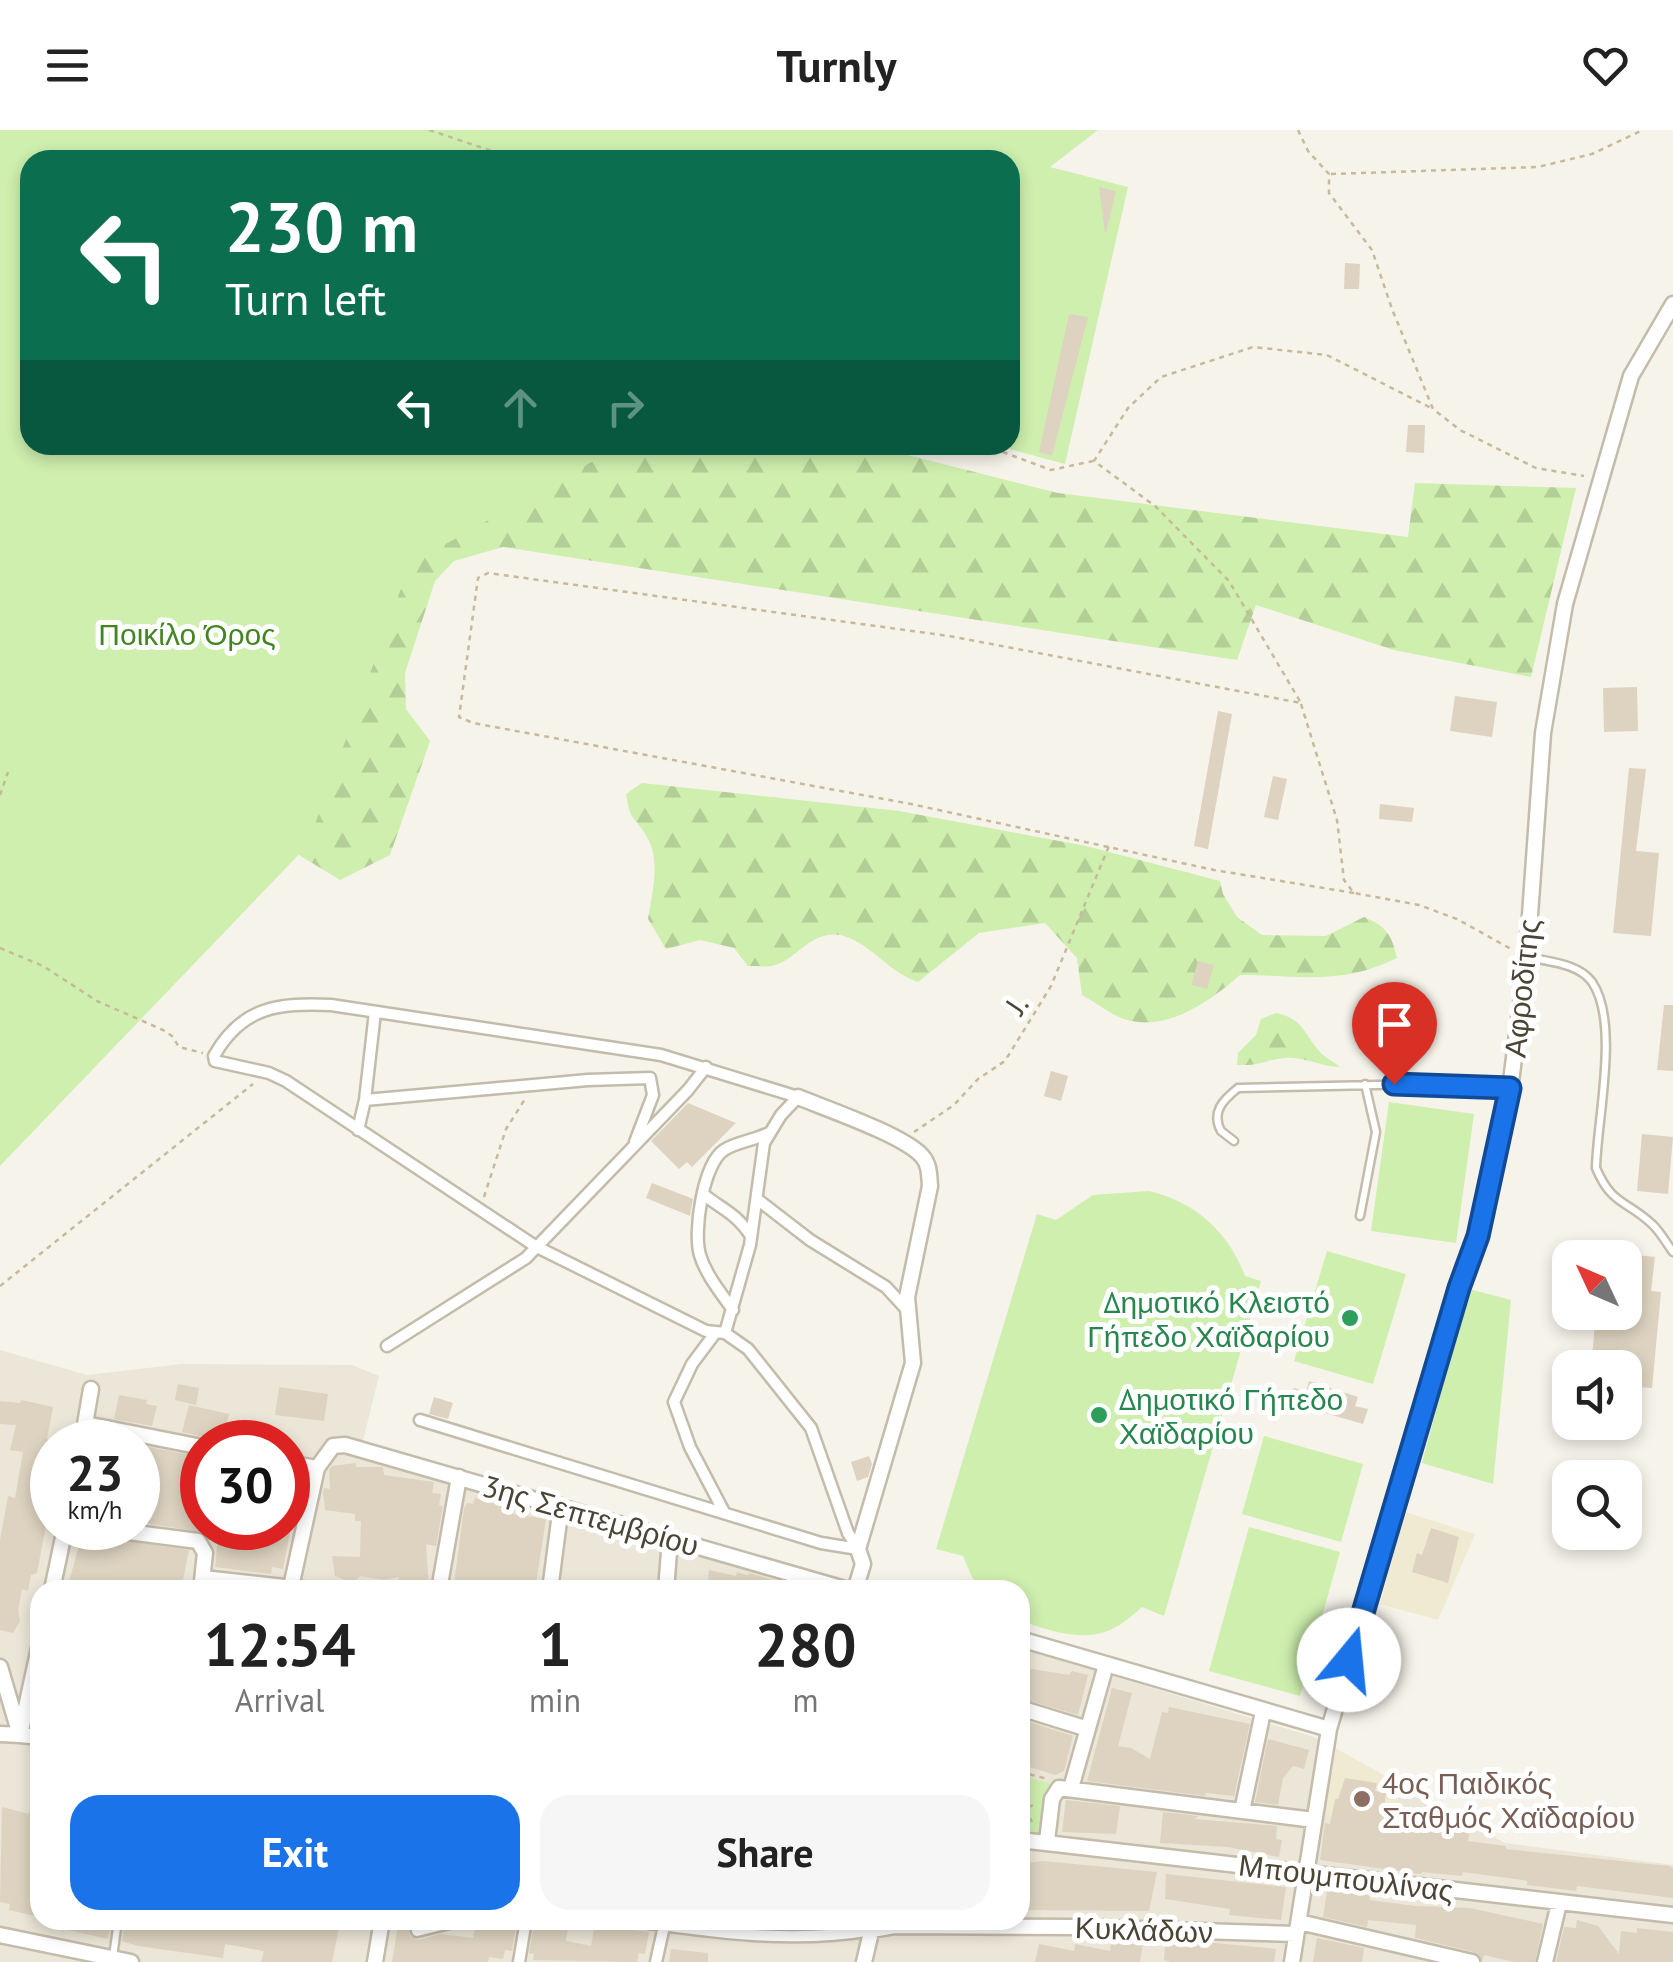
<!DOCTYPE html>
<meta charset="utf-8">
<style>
:root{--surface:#fff;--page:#f6f6f6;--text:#222;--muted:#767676;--accent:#1a73e8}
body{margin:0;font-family:"PT Sans",sans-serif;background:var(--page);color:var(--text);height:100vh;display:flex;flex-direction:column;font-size:38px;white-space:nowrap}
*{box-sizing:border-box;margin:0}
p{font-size:32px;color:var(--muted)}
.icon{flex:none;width:55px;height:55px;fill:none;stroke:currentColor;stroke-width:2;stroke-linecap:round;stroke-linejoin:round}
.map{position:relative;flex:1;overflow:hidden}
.sheet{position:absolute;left:30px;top:1450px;width:1000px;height:350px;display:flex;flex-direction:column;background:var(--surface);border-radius:30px;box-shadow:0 5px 15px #0003}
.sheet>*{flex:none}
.guide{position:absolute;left:20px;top:20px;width:1000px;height:305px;border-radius:30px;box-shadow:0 5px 15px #0003;background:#0b6e4f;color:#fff;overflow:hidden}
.needle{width:65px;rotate:314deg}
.tools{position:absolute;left:1552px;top:1110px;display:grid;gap:20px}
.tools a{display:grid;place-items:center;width:90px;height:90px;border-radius:20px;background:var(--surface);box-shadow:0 5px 15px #0003;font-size:50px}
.speed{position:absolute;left:30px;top:1290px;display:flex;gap:20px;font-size:50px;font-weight:700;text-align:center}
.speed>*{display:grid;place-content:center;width:130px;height:130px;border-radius:50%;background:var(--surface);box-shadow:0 5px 15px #0003;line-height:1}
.speed small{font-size:25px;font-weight:400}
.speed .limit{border:15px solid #d22;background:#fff;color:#111}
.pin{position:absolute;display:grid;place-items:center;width:85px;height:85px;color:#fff;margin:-102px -42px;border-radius:50% 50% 50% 0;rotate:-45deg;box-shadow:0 0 10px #0007}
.pin .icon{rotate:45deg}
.me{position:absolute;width:110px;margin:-55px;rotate:17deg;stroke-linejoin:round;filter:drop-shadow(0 0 8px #0008)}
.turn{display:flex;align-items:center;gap:35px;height:210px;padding:0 40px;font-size:45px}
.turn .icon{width:130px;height:130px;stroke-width:2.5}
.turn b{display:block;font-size:70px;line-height:85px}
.lanes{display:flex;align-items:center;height:95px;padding:0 40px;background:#0003;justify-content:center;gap:50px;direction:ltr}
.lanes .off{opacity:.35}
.eta{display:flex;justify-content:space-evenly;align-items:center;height:170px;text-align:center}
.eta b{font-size:60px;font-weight:700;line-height:70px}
.action{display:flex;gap:20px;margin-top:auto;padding:20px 40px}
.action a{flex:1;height:115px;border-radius:30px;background:var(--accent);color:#fff;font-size:40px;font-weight:700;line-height:115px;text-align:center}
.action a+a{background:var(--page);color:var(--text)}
header{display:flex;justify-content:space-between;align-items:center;height:130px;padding:0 40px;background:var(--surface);font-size:45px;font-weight:700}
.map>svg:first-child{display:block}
.residential{fill:#ebe6d7;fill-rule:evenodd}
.education{fill:#f1ead2}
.forest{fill:url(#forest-firs)}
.green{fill:#ceefae}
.building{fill:#ddd3c0}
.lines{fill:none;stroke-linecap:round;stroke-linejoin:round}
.service-casing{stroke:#c3bcab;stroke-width:11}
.pedestrian-casing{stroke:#c3bcab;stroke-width:15}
.minor-casing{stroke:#c3bcab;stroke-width:19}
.path{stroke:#c7ba9a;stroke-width:2.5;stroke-dasharray:5 5;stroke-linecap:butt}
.service{stroke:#fff;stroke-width:6}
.pedestrian{stroke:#fff;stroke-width:10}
.minor{stroke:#fff;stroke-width:14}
.route-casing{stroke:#114b97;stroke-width:25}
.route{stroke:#1a73e8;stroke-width:18}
.leisure-dot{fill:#2e9e5b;stroke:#fff;stroke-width:4}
.education-dot{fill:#8d6e63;stroke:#fff;stroke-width:4}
.labels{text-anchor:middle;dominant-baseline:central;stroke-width:10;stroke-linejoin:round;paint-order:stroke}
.park-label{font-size:30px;fill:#418621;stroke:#fff}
.street-label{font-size:30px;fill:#4c4536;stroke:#fff}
.leisure-label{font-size:30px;fill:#27864d;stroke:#fff;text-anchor:end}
.education-label{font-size:30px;fill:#785e54;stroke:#fff;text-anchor:start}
</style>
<header><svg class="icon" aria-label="menu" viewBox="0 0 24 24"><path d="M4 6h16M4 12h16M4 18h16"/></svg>Turnly<svg class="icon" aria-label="heart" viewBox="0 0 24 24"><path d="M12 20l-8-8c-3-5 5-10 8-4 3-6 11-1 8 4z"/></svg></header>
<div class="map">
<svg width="1673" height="1832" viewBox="0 0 1673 1832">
<defs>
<pattern id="forest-firs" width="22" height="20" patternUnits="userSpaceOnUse" patternTransform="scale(2.5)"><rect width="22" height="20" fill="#ceefae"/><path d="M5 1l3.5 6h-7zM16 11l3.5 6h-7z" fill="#b3ce96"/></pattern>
</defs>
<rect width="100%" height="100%" fill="#f6f3ea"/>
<path class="residential" d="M0 1220 87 1245 182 1234 352 1235 379 1246 360 1323 825 1460H40V1790H1020V1518L1314 1607 1505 1713 1673 1735V1832H0ZM52 1312H138V1398H52ZM202 1312H288V1398H202Z"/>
<path class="education" d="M1405 1382 1475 1404 1438 1490 1380 1474Z
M1335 1618 1400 1654 1392 1693 1325 1684Z"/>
<path class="forest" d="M314 315H868L1058 363 1408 407 1415 353 1576 358 1531 547 1394 520 1256 475 1237 530 503 417 454 431 435 451 405 543 406 579 430 611 390 725 340 750 258 700Z
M642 653 899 681 1086 716 1220 751 1223 764 1237 787 1262 805 1326 806 1364 787C1386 796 1392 805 1397 828 1340 856 1299 845 1240 845 1210 871 1167 903 1124 889 1110 884 1095 872 1082 865L1077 828 1045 793 979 803 918 852C888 842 873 815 844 806 812 797 798 830 772 836 765 837 755 836 748 836L734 818 700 810 666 819 648 789C652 764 661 730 647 707 634 684 631 695 626 664Z
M1276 883C1303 889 1303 902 1319 921 1324 927 1334 932 1340 937 1320 937 1305 926 1285 928 1265 930 1260 936 1237 935L1238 923 1256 905 1261 889Z"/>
<path class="green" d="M0 0H1098L1050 37 1128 57 1065 334 995 315H1010V30H30V315H622L410 434 307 716 0 1036Z
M1389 972 1474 984 1456 1113 1371 1101Z
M1149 1061C1195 1072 1228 1101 1245 1146L1261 1151 1164 1486 1142 1477C1134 1484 1125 1492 1116 1497 1086 1514 1049 1501 1020 1490V1460H982L972 1447 963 1426 936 1419 1037 1084 1056 1090 1093 1065Z
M1327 1121 1406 1144 1373 1254 1294 1231Z
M1469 1159 1511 1170 1493 1354 1422 1333Z
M1264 1306 1363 1334 1341 1412 1242 1384Z
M1249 1397 1340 1422 1300 1566 1209 1541Z
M1020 1645 1051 1654 1043 1703 1020 1700Z"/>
<path class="building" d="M1099 57 1116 61 1106 103 1105 102Z
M1345 133 1360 134 1359 159H1344Z
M1069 184 1088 187 1052 326 1039 322Z
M1408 295H1425L1424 323 1406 322Z
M1637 557 1638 601 1604 602 1603 558Z
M1455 566 1497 572 1492 607 1450 601Z
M1218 581 1232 584 1208 719 1194 716Z
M1629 638 1646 639 1636 721 1659 723 1651 806 1613 803Z
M1273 646 1287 649 1278 690 1264 687Z
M1380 674 1414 678 1412 692 1379 689Z
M1198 831 1214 835 1207 859 1191 855Z
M1664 875H1673V941L1657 940Z
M1051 941 1068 946 1061 971 1044 966Z
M688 973 736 993 692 1037 687 1032 679 1039 651 1011Z
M1642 1004 1673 1007 1668 1064 1637 1061Z
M652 1053 693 1069 690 1086 646 1068Z
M1625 1124 1655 1127 1651 1161 1661 1162 1652 1258 1625 1256V1238H1591L1596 1182H1625Z
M1309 1251 1358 1267 1355 1276 1368 1279 1363 1294 1290 1273 1294 1258 1306 1261Z
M178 1254 199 1258 196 1275 175 1270Z
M279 1257 328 1264 324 1291 275 1285Z
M119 1265 147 1270 146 1274 157 1276 152 1296 114 1289Z
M434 1267 453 1273 448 1289 429 1284Z
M21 1270 53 1277 47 1309 52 1311V1363L37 1443 31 1445 28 1461 22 1459 18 1481 20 1491 13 1503 0 1500V1410L8 1366 15 1368 23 1322 10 1320 16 1295 0 1294V1271L20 1273Z
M189 1275 229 1284 227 1292 285 1308V1312H212L204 1307 182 1302Z
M138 1315 202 1327V1402L138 1392Z
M869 1326 872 1334 868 1347 857 1351 851 1332Z
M356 1333V1337H383L384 1345 434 1352 432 1363 441 1364 439 1375 443 1376 436 1416 426 1414 429 1460H399V1447L384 1450 360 1446 353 1453 335 1446 332 1426 360 1427 361 1391H355V1384L325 1380 323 1361 324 1358 330 1359 329 1340 332 1336Z
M288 1344 300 1346 299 1353H303L294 1378 288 1377Z
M475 1368 512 1376 513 1384 546 1389 535 1460H466V1455L454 1453 464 1379 467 1373 473 1374Z
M256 1398H291L283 1439 272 1437 271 1444 215 1437 218 1407 253 1412Z
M1431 1398 1459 1407 1448 1453 1412 1442 1417 1423 1422 1425Z
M82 1405 189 1420 181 1460H73L74 1456 68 1455Z
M709 1440 736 1446 737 1442 748 1445 749 1443 793 1456 792 1460H707Z
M1020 1537 1069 1545 1072 1541 1088 1545 1078 1585 1020 1568Z
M1112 1558 1132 1563 1118 1616 1131 1618 1150 1629 1162 1582 1168 1583 1169 1577 1250 1594 1234 1666 1206 1663 1205 1666 1087 1651Z
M1020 1589 1073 1606 1064 1641 1055 1645 1020 1634Z
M1268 1609 1309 1620 1304 1639 1293 1636 1283 1648 1278 1675 1255 1672Z
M1345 1648 1377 1653 1375 1661 1386 1663 1384 1677 1420 1681V1685L1438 1688 1446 1691 1445 1697 1469 1704 1468 1711 1506 1716V1719L1669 1736 1673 1738V1768L1577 1756 1576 1761 1527 1755V1751L1523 1750 1463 1742 1462 1746 1422 1742 1421 1744 1320 1730 1325 1693 1330 1694 1335 1669H1338Z
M35 1658 40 1659V1787L9 1780 10 1774 0 1772 2 1677 29 1684Z
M1066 1670 1120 1676 1116 1704 1062 1702Z
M1163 1682 1199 1686 1194 1689 1277 1696 1276 1709 1282 1710 1279 1727 1228 1717 1160 1713Z
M1043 1731 1157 1742 1149 1781 1021 1780 1020 1734Z
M1166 1744 1286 1757 1281 1790 1229 1785 1230 1779 1165 1769Z
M1327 1761 1369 1765 1370 1770 1415 1776 1470 1778 1543 1794 1535 1832H1514L1484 1825 1482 1832 1474 1822 1415 1808 1416 1795 1368 1790 1367 1797 1323 1787Z
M51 1790H111L108 1809 50 1796Z
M125 1790H299L339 1798 332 1832H261L264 1821 225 1814 223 1828 138 1816 122 1811Z
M399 1790H425L409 1798 410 1806 418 1810 440 1804 473 1808 475 1798 489 1792 517 1790 512 1821 505 1820 503 1829 489 1827 488 1832H392Z
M535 1790H569L566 1811 591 1816 595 1794 649 1802 645 1824 639 1823 637 1832 533 1830 534 1824 529 1823Z
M1577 1790 1598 1796 1619 1824 1621 1801 1637 1803V1798L1673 1802V1832H1556L1564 1797 1576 1798Z
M1317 1808 1364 1818 1362 1832H1313Z
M1169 1811 1205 1812 1276 1819 1274 1832H1170L1164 1830 1165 1815Z
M1111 1813 1143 1814 1140 1832H1035L1039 1814 1074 1821 1075 1814 1110 1821Z
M671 1819 708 1823V1832H669Z"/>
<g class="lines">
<defs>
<path id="service" d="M1528 827C1549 832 1578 833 1592 852 1620 893 1597 989 1596 1038 1612 1076 1627 1070 1653 1095 1661 1103 1667 1114 1673 1122
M1234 1011 1221 1001C1211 982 1223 970 1238 958L1423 954 1509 958
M1360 1086 1376 1002 1365 954
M113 1827 118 1790"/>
<path id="pedestrian" d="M365 970 588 950 650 948 653 965 635 1012
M358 1000 365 970 375 882
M703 1064C723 1080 736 1083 751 1106
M757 1069 810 1110 886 1157 908 1181
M733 1180C721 1163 706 1145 700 1125 693 1102 703 1034 724 1020 736 1012 755 1010 769 1003
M716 1202 692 1234 674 1272 690 1317 724 1382
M725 1203 750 1115 764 1013 781 985 798 967 661 925 331 875C279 873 242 876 214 926L215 931 269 943 286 951 535 1116 706 1201 725 1203 748 1219 811 1298 848 1403 858 1419
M387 1216 526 1128 688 960 706 937
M420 1290 821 1413 858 1419
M627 1790C709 1802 790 1814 872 1800
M417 1801 462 1790
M519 1832 526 1790
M656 1832 664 1796"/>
<path id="minor" d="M798 967C827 979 903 1005 922 1026 930 1035 929 1046 930 1056L907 1167 913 1233 858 1419 863 1434 855 1460
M86 1294 202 1317
M82 1312 91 1259
M288 1333 317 1338
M97 1398 198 1411 205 1423 201 1460
M203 1448 311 1460
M291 1457 317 1338 333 1316 345 1315 848 1460
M52 1460 65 1398
M439 1460 459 1347
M550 1460 561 1376
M666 1460 670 1409
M1020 1509 1329 1599
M0 1537 20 1605 40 1607
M1020 1578 1088 1599
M0 1604 20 1605 40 1513
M1071 1658 1106 1535
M1242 1681 1263 1582
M1020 1710 1673 1785
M1047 1711 1052 1669 1059 1658 1314 1690
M1299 1792 1472 1832
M872 1800 895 1796 1075 1797 1296 1804
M0 1805 131 1832
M375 1832 382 1790
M864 1832 873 1794
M1292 1832 1329 1599 1459 1158 1478 1106 1510 959 1527 827 1543 603 1565 474 1631 246 1673 174
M1545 1832 1559 1773"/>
</defs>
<use href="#service" class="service-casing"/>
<use href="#pedestrian" class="pedestrian-casing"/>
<use href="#minor" class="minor-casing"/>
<path class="path" d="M429 0 519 30
M1298 0 1308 21 1329 44V63L1372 120 1392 179 1433 279 1460 300 1536 338 1584 346
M1331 44 1538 37 1592 24 1643 0
M984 315 1051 340 1093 331
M1301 574 1337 690 1344 750 1354 763 1419 775 1457 789 1511 819
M0 665 8 642
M1354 763 1214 740 911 674 473 593 459 587 478 448 488 443 949 506 1301 573 1229 451 1155 376 1094 331 1128 278 1161 247 1253 217 1327 225 1433 279
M0 818 43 836 97 871 163 900 172 906 179 917 203 923
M914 1002 954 975 978 949 1005 931 1051 856 1109 716
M484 1067 506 999 525 969
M0 1156 253 954
M1020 1642 1048 1649
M1020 1671 1032 1692
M1020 1683 1036 1673"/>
<use href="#service" class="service"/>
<use href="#pedestrian" class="pedestrian"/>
<use href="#minor" class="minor"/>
</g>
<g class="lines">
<defs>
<path id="route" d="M1349 1530 1459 1158 1478 1106 1510 958 1394 954"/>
</defs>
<use href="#route" class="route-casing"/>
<use href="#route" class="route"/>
</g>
<g class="leisure-dot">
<circle cx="1350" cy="1188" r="10"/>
<circle cx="1099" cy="1285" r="10"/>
</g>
<circle class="education-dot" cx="1362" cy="1669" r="10"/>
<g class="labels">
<g class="park-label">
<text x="187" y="503">Ποικίλο Όρος</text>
</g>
<g class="street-label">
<text transform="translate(1521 858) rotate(-84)">Αφροδίτης</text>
<text transform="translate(1016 874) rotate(-56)">J.</text>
<text transform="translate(591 1385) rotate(16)">3ης Σεπτεμβρίου</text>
<text transform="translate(1346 1747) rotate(7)">Μπουμπουλίνας</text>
<text transform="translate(1144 1799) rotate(2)">Κυκλάδων</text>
</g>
<g class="leisure-label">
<text x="1330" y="1171">Δημοτικό Κλειστό<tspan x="1330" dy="34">Γήπεδο Χαϊδαρίου</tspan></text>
<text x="1119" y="1268" text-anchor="start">Δημοτικό Γήπεδο<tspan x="1119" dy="34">Χαϊδαρίου</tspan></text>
</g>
<g class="education-label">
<text x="1382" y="1652">4ος Παιδικός<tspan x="1382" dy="34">Σταθμός Χαϊδαρίου</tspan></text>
</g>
</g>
</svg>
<div class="tools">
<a><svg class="needle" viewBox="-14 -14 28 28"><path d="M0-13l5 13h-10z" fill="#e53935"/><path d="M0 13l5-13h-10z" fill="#767676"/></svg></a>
<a><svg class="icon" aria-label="sound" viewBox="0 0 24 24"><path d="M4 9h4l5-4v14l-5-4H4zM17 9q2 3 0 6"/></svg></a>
<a><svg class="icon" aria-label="search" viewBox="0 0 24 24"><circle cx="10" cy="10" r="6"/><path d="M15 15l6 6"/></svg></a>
</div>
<div class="speed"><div>23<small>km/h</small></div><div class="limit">30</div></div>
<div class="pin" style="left:1394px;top:954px;background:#d93025"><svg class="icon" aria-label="arrive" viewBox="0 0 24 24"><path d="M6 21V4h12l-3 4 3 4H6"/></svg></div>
<svg class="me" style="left:1349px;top:1530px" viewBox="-20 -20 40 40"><circle r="19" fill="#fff"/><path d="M0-13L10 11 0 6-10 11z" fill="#1a73e8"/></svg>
<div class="guide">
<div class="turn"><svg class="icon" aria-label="left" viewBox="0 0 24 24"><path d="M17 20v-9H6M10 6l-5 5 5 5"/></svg><div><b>230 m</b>Turn left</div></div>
<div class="lanes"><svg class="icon" aria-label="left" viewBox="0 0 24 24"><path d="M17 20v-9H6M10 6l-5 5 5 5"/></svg><svg class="icon off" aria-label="ahead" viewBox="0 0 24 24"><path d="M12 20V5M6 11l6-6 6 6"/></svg><svg class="icon off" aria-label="right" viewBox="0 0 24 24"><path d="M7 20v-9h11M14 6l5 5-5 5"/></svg></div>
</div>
<section class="sheet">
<div class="eta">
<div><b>12:54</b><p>Arrival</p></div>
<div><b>1</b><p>min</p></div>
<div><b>280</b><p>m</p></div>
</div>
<div class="action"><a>Exit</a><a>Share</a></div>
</section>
</div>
